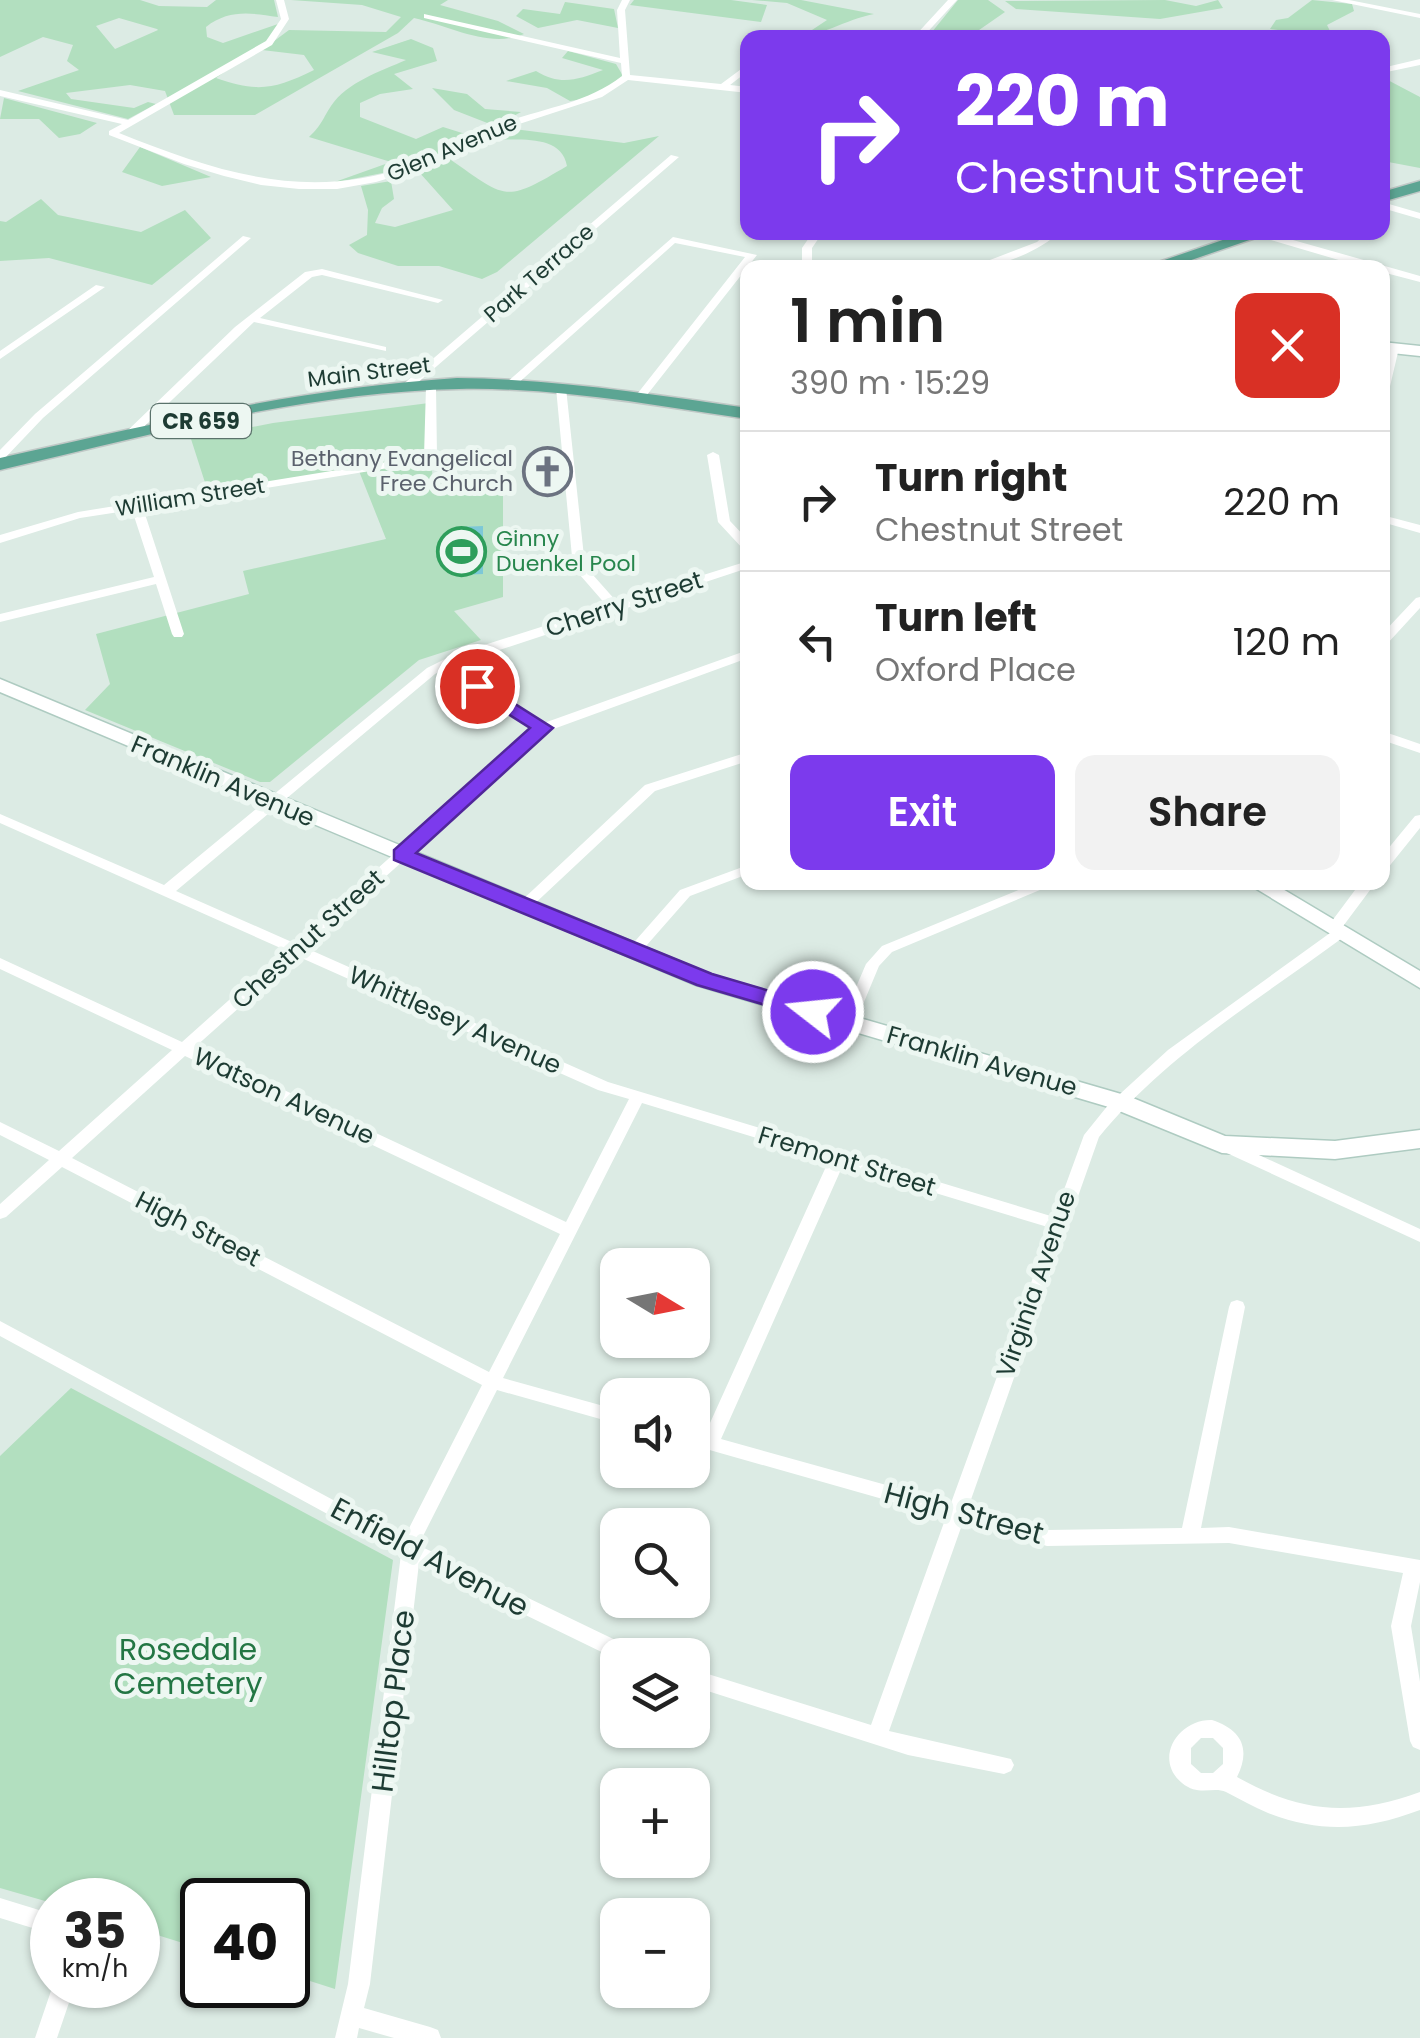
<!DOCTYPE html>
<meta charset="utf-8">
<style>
:root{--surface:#fff;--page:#f2f2f2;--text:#222;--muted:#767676;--line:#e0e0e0;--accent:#7c3aed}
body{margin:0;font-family:Poppins,sans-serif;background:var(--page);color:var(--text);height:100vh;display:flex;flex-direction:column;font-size:38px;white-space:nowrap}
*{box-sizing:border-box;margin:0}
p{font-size:32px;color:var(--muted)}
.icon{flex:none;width:55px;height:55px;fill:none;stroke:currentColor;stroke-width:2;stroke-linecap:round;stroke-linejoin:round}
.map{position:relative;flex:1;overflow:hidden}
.side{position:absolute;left:740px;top:260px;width:650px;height:630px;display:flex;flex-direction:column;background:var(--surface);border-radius:20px;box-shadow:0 2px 8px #0004}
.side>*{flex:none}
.guide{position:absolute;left:740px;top:30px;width:650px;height:210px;border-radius:20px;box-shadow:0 2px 8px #0004;background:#7c3aed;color:#fff;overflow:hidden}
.needle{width:65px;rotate:100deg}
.controls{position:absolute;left:600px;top:1248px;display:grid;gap:20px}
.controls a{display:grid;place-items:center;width:110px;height:110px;border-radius:20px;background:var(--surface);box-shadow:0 2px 8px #0004;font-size:50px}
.speed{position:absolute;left:30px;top:1878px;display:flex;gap:20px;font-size:50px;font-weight:700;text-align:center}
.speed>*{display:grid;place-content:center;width:130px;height:130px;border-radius:50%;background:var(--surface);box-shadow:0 2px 8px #0004;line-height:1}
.speed small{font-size:25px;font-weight:400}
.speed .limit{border:5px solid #111;border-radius:15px;background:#fff;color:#111}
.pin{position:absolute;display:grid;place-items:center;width:85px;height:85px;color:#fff;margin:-42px;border:5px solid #fff;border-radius:50%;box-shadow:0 2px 10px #0007}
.me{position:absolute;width:110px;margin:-55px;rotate:286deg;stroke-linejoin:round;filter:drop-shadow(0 0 8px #0008)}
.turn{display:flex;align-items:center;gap:35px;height:210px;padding:0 50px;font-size:45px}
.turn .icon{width:130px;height:130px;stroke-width:2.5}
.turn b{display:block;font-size:70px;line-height:85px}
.round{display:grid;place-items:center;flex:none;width:105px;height:105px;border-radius:20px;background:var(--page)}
.headline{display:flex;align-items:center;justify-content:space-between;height:170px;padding:0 50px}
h1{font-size:60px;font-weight:600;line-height:75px}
.primary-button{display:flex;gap:20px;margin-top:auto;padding:20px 50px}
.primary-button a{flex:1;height:115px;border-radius:20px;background:var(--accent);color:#fff;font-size:40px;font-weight:600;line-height:115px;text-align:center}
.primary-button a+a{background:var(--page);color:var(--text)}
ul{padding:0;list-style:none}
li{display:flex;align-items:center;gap:30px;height:140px;padding:0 50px;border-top:2px solid var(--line)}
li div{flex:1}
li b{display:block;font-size:38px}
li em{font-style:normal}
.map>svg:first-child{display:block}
.green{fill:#b2dfbf;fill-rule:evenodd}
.water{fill:#7dc8d7}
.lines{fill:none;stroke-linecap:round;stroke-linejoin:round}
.secondary-casing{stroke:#aecbc1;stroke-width:3}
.primary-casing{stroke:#c0c8c6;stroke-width:3}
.street{fill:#fff;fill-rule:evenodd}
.secondary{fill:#fff;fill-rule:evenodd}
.primary{fill:#5ca593;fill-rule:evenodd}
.route{fill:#7c3aed;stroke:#51269a;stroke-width:2.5}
.labels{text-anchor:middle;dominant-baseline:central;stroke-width:10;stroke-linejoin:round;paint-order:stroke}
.far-street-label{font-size:22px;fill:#1d3b33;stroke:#edf7f2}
.shield{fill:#edf7f2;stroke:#5b736c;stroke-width:2.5}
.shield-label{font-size:22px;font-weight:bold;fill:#1d3b33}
.far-worship-label{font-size:22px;fill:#5b616d;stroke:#edf7f2;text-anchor:end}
.far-leisure-label{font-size:22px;fill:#27864d;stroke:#edf7f2;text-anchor:start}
.street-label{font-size:25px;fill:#1d3b33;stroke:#edf7f2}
.near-street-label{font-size:30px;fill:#1d3b33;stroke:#edf7f2}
.near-park-label{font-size:30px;fill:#237644;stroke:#edf7f2}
</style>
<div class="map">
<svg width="1420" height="2038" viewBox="0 0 1420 2038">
<rect width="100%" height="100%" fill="#dcebe4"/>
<path class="green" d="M0 0H140L159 6 207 7 216 0H274L278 17C251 13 229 9 206 27L207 37 223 43 278 24 271 39 216 78C258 93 275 89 314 70L304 55 262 50 289 30 386 32 401 17 362 5 291 0H448L440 5 498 21 524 34C490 49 450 26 414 18L398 33 255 115H174L165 91 130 85 66 93 71 99 134 108 148 102 156 104 128 119 18 91 79 70 67 61 73 45 43 37 0 57ZM119 18 157 29 158 30 115 49 96 26Z
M634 0H731L767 5 761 22 630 5Z
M752 0H801L874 14C843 20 821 38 789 37L792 32 812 30 827 20 787 3Z
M958 0H988L1005 12 969 37 927 38Z
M1165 0 1196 6 1218 0 1223 8 1160 19 1016 9 1005 1Z
M1312 0 1352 4 1354 11 1327 25 1333 37 1270 29 1276 20 1288 18Z
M565 2 614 9 618 28 577 20 538 28 516 16 523 9 560 14Z
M411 39 433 48 437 61 394 74 413 89 380 94 360 103V117L416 139 443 127 475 137 413 167 332 183 391 162 309 137C322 125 323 118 331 106 347 82 381 71 406 60L372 52Z
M568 51 616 64 623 76 596 97 570 101 547 88 506 81 536 71C561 86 577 80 603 70L562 58Z
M1382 77 1420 97V168L1383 161Z
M432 88 467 94 485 109 521 112 495 126 454 110Z
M4 98 97 123 80 134 59 138 39 119H0Z
M507 128 624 143 659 136 497 272 482 279 439 266H398L358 253 349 245 367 235 368 210 361 186 391 181 394 199 382 208 375 223 395 227 453 210 419 172 448 158C508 199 503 204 567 166 561 131 511 142 486 139Z
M140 147 211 177 162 186 122 172Z
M41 199 58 215 141 232 185 210 211 238 152 285 49 258 0 261V221L6 222Z
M429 403 433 490H503V597L454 611 481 640 419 660 270 782H260L85 710 110 684 96 634 249 594 243 571 386 539 359 471 209 495 191 439 273 423Z
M71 1388 393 1560 335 1989 288 1974V1900H202V1949L138 1929V1900L52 1903 0 1888V1456Z"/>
<path class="water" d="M483 526V574L458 575V557H439L440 545 460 544V527Z"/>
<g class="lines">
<defs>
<path id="secondary" d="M1382 342 1420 346V356L1382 352Z
M0 679 712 975 1128 1096 1225 1136 1335 1141 1420 1130V1148L1335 1159 1222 1153 1112 1108 696 985 0 692Z
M1245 882H1271L1420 971V988Z"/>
<path id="primary" d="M1420 181V191L1382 202V192Z
M1246 232H1273L1168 268H1141Z
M457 378C556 379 650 394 748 408V419C652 405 556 387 459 389 304 392 150 435 0 470V458C152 424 302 388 457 378Z"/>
</defs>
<use href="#secondary" class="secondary-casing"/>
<use href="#primary" class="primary-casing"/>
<path class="street" d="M276 0H284L289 19 272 45 119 133C217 172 305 202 410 166 441 155 470 137 501 124 542 108 586 104 622 76L621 63 424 18V14L620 58 617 10 622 0H630L625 10 630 75 721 84 748 64V71L730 85 748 87V93L628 80 602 97 510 127 419 169 376 182 337 189H299L261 185 224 176 184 164 109 135V131L122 124 0 96V90L128 120 266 41 281 19Z
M948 0H957L922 38H913Z
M1332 0H1349L1420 14V18Z
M1161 35H1189L1193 38H1157Z
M1420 59V65L1382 73V68Z
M671 155 679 157 408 391H400V387Z
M1382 202 1420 213V219L1382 208Z
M813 232H823L812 248V268H802V248Z
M1048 232H1060C1038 252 999 268 969 268L1037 242Z
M1205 232H1223L1244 240 1239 243Z
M1256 232H1265L1420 276V282L1382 272V268H1366L1257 236Z
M243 236 251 238 43 418 4 459 0 460V450L35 414Z
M673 237 757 255 643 400 634 398 745 257 675 243 515 386H507V382Z
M322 269 443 300 438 303 322 275 312 277 260 318 386 347V351L254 322 133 437H125V433L235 327 305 272Z
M96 285 105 287 0 359V351Z
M1394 345 1399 348 1387 399 1382 402V374L1389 348Z
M431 384 436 387 437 456 431 461 143 508 184 634 182 637H174L172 634 156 584 0 622V614L154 577 132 510 80 518 0 543V535L78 512 424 456 426 387Z
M561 385 566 388 585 566 617 602 748 561V568L454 665 544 723 748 650V658L548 731 306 948 608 1082 1054 1217 1084 1135 1109 1104 1168 1050 1330 933 1326 929 1361 882H1376L1341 929 1347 933 1345 936C1260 999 1167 1054 1099 1137L968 1508 1047 1530 1182 1528 1229 1307 1231 1302 1237 1300 1243 1302 1245 1307 1201 1528 1229 1527 1420 1560V1582L1411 1626 1420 1682V1750L1413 1747 1410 1741 1391 1626 1403 1573 1229 1543 1047 1546 963 1522 889 1731 1011 1759 1014 1765 1011 1771 1004 1774 908 1755 692 1686V1669L871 1725 946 1517 692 1445V1431L705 1434 829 1160 642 1103 503 1378 618 1410V1424L497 1390 421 1540 420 1546 634 1649 637 1655H618V1660L419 1563 370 1984 364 2008 430 2027 438 2030 441 2038H394L359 2028 357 2038H335L348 1984 401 1554 0 1336V1321L404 1538 482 1385 62 1167 6 1217 0 1219V1204L49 1160 0 1135V1122L59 1151 172 1050 0 969V958L182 1042 285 950 0 823V814L164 885 427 668 453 655 607 606 573 567 556 388ZM444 669 535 728 294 943 176 891 435 674ZM297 956 598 1090 629 1099 566 1222 194 1048ZM185 1056 560 1234 489 1372 72 1158ZM843 1165 1051 1228 951 1503 721 1439Z
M713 452 719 455 730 521 748 540V550H744L718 522 707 455Z
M1382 515 1420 525V533L1382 522Z
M1420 597V608L1386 645 1382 646V634L1416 598Z
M1382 731 1420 744V753L1382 740Z
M748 752V761L655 791 529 909H519L517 906 519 903 645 785Z
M1420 815V828L1387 869 1382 870V856L1415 816Z
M748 865V874L690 896 639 954H629L627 951 629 948 680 890Z
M1038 882H1059L892 952 879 966 854 1026H844L841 1022 866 964 882 946Z
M1224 1139 1420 1229V1242L1218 1149 1216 1145 1218 1141Z
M1212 1720C1242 1730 1251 1749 1237 1777 1301 1813 1351 1817 1420 1792V1810C1366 1830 1323 1834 1268 1813 1254 1807 1240 1799 1226 1792 1213 1786 1199 1797 1182 1783 1153 1759 1178 1719 1212 1720ZM1201 1738H1213L1223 1748V1764L1213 1773H1201L1191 1764V1748Z
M0 1898 52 1914V1934L0 1918Z
M53 1985H75L57 2038H35Z"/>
<use href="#secondary" class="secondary"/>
<use href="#primary" class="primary"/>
</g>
<path class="route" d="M477 680 553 728 416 853 712 974 821 1006V1017L813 1019 697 985 394 860V850L530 728 470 690V681Z"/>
<defs>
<symbol id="church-ring" viewBox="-11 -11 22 22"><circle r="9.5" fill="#edf7f2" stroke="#6b7280" stroke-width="1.5"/><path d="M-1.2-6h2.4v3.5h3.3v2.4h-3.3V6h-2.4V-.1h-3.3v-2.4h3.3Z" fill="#6b7280"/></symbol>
<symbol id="stadium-ring" viewBox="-11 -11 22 22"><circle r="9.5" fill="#edf7f2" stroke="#2e9e5b" stroke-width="1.5"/><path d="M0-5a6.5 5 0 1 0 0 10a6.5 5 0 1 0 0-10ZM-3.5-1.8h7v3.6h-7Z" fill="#2e9e5b"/></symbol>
</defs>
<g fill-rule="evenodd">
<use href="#church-ring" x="520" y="444" width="55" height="55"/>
<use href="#stadium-ring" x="434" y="524" width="55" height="55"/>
</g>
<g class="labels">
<g class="far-street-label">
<text transform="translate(452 148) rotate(-23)">Glen Avenue</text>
<text transform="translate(539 273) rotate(-41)">Park Terrace</text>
<text transform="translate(369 372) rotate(-7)">Main Street</text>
<text transform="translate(190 497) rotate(-9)">William Street</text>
</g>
<rect class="shield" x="151" y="404" width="100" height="34" rx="8"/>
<g class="shield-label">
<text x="201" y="421">CR 659</text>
</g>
<g class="far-worship-label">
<text x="513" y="458">Bethany Evangelical<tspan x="513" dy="25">Free Church</tspan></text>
</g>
<g class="far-leisure-label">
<text x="496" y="538">Ginny<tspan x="496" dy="25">Duenkel Pool</tspan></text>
</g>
<g class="street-label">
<text transform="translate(624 604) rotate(-18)">Cherry Street</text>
<text transform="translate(223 781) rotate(23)">Franklin Avenue</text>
<text transform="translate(308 939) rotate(-42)">Chestnut Street</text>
<text transform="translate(455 1020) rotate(24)">Whittlesey Avenue</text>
<text transform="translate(982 1061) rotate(16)">Franklin Avenue</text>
<text transform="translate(284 1096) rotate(25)">Watson Avenue</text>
<text transform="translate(847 1161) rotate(17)">Fremont Street</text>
<text transform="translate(198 1229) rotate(27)">High Street</text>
<text transform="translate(1036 1284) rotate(-71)">Virginia Avenue</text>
</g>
<g class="near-street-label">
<text transform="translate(964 1513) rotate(15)">High Street</text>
<text transform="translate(430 1557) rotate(28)">Enfield Avenue</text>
<text transform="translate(393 1701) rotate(-83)">Hilltop Place</text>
</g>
<g class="near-park-label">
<text x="188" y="1649">Rosedale<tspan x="188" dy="34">Cemetery</tspan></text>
</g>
</g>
</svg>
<div class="controls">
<a><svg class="needle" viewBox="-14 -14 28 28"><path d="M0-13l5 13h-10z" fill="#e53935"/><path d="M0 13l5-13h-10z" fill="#767676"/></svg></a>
<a><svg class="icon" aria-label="sound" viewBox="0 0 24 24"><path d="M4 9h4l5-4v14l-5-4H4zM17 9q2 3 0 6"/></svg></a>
<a><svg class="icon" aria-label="search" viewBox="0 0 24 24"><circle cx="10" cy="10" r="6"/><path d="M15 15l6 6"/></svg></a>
<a><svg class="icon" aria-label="layers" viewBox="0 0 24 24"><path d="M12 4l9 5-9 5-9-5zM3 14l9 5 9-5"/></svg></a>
<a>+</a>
<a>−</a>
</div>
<div class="speed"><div>35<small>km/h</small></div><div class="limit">40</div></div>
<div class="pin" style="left:477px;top:686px;background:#d93025"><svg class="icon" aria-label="arrive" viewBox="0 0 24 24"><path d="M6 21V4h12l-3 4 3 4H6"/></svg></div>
<svg class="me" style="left:813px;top:1012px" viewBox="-20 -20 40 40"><circle r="17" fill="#7c3aed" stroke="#fff" stroke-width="3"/><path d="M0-11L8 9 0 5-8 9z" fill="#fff"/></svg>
<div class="guide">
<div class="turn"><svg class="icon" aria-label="right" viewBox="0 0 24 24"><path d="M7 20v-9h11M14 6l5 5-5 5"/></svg><div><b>220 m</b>Chestnut Street</div></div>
</div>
<section class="side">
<div class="headline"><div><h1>1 min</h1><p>390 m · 15:29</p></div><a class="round" style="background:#d93025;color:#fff"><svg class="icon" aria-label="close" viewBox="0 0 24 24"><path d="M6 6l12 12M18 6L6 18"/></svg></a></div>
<ul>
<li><svg class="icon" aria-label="right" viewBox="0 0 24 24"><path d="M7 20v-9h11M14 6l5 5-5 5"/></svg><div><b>Turn right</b><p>Chestnut Street</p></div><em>220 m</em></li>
<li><svg class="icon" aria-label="left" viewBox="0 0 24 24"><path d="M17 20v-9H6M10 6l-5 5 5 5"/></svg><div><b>Turn left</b><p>Oxford Place</p></div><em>120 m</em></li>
</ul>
<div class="primary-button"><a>Exit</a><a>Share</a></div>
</section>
</div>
